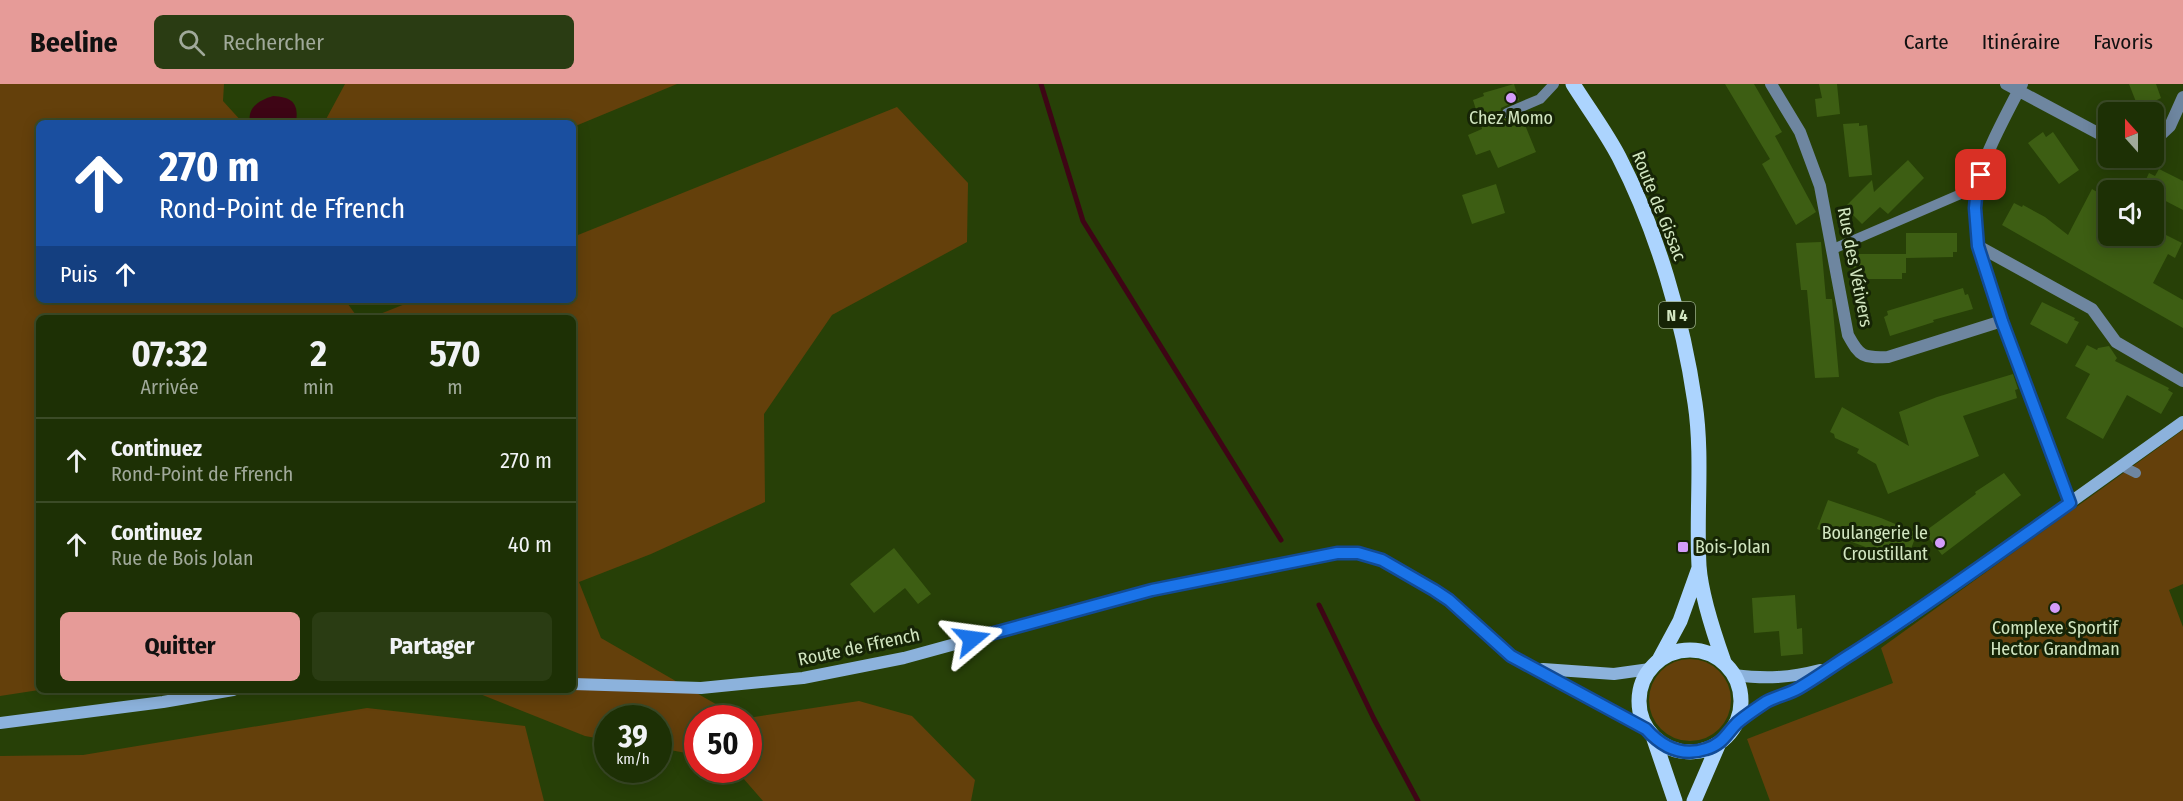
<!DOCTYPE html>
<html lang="fr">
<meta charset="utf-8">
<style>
:root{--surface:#1d3005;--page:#2a3c13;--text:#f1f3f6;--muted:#a0a99a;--line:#3b4b27;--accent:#e69b98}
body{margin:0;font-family:"Fira Sans Condensed",sans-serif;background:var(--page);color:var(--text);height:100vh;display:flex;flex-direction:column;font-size:22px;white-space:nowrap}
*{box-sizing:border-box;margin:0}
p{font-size:20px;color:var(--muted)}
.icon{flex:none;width:33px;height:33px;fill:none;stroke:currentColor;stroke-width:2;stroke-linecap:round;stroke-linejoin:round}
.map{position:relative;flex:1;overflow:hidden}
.drawer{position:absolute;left:36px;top:231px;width:540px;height:378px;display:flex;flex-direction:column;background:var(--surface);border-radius:9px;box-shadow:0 3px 15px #0003,0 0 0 2px var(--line)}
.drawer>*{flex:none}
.hud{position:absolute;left:36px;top:36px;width:540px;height:183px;border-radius:9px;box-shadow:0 3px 15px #0003,0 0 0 2px var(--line);background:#1a4fa0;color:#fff;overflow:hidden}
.needle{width:39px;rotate:339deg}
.fabs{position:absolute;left:2098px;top:18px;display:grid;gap:12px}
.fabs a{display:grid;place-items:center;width:66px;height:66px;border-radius:9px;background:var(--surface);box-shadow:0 3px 15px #0003,0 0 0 2px var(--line);font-size:30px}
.speed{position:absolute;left:594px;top:621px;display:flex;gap:12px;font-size:30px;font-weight:700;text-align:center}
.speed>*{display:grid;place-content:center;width:78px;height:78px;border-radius:50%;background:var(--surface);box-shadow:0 3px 15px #0003,0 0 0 2px var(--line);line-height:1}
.speed small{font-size:15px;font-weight:400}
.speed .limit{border:9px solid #d22;background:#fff;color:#111}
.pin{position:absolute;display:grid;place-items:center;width:51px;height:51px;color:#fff;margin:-26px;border-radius:12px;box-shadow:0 3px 9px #0006}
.me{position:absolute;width:66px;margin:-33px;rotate:74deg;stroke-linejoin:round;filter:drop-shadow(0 0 4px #0008)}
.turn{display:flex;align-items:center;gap:21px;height:126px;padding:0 24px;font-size:27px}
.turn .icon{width:78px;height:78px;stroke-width:2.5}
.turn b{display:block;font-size:42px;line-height:51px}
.then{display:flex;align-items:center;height:57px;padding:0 24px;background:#0003;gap:12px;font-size:22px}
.eta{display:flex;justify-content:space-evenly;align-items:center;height:102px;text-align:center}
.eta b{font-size:36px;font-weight:700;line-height:42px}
.primary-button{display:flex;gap:12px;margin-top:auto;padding:12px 24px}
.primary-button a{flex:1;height:69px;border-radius:9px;background:var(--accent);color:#111;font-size:24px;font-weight:700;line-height:69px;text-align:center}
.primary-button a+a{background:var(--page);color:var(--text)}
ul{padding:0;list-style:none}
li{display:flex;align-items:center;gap:18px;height:84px;padding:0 24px;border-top:2px solid var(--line)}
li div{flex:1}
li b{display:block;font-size:22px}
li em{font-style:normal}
header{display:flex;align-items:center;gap:36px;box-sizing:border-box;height:84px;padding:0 30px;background:var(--accent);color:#111}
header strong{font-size:28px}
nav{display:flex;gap:33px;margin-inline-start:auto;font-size:21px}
.search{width:420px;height:54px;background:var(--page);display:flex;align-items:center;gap:15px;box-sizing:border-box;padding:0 21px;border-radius:9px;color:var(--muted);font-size:22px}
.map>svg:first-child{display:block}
.green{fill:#64400b}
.water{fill:#3e0515}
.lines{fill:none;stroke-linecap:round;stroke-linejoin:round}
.stream{stroke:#3e0515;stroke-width:5}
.building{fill:#3d5e13}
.lane{stroke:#6e86a0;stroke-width:10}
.street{stroke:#6e86a0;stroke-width:12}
.secondary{stroke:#8cb2dc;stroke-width:12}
.primary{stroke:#acd4fe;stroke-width:15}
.route-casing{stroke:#114b97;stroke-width:15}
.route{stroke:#1a73e8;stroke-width:10}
.poi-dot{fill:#d49cfb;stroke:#162406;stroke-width:2}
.labels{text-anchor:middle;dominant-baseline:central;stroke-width:6;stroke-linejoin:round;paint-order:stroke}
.shield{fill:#162406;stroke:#9aac89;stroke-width:1.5}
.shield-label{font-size:16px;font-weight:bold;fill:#d2e6c1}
.poi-label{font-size:18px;fill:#d2e6c1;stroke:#162406}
.street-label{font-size:18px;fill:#d2e6c1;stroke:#162406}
</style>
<header>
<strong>Beeline</strong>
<div class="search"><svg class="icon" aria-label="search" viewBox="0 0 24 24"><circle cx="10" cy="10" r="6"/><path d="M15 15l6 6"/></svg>Rechercher</div>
<nav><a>Carte</a><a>Itinéraire</a><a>Favoris</a></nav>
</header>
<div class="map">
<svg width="2183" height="717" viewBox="0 0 2183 717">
<rect width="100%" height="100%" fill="#274007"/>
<path class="green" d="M0 0H224L223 17 243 39H39V216H345L358 234H39V606L0 612Z
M345 0H677L573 43V39H324Z
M897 23 968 99 967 158 832 231 764 330 765 418 651 470 579 498 601 554 740 634H698L697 671 659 664 658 634H608L607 656 585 652 470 606H573V234H370L415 216H573V153Z
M2183 346V500L2169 506 2183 543V717H1770L1747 655 1893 599 1881 564Z
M1649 616a41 41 0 1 1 82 0a41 41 0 1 1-82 0Z
M859 617 912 632 975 696 971 717H763L736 686H748V634Z
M367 624 525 642 544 717H0V672L83 671Z"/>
<path class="water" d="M273 12C292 13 299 19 296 39H250C247 23 260 16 273 12Z"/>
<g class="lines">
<path class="stream" d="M1041 0 1083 137 1281 456
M1319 521 1374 635 1418 717"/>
</g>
<path class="building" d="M1514 0 1519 16 1501 24 1500 31 1507 36 1521 31 1536 68 1498 84 1490 66 1476 71 1468 51 1482 45 1473 16 1484 12 1483 9Z
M1725 0H1754L1782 48 1775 52 1816 128 1796 141 1762 80 1770 75Z
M1819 0H1837L1840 30 1817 33 1815 15 1822 14Z
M2129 0H2156L2161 14 2153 18 2155 23 2140 28Z
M1859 39V42L1867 41 1872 91 1849 93 1843 40Z
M2043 48 2046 53 2053 48 2079 86 2059 100 2028 59Z
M1908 76 1924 94 1888 130 1880 123 1862 140 1845 123 1872 96 1874 108Z
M2159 85 2183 97V126L2154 111V106L2142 104 2149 89 2155 92Z
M1496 100 1505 129 1472 140 1462 111Z
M2092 105 2109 115V152H2151L2159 156 2162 149 2182 159 2175 174 2168 170 2153 199 2183 216V244L2002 141 2014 119 2022 123 2023 121 2045 133 2068 151Z
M1906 149H1957V168H1953V173L1906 174Z
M1821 158 1826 215H1832L1839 293 1815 294 1807 206H1801L1796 159Z
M1853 170H1906V189H1902V195H1854Z
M1963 204 1965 211 1968 210 1973 225 1933 236 1934 238 1890 252 1884 233 1888 231 1887 227Z
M2042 218 2075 234 2074 236 2079 238 2067 260 2030 240Z
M2087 261 2097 266 2098 264 2109 262 2117 274 2115 277 2169 304 2168 306 2173 309 2161 330 2127 311 2103 355 2066 334 2090 290 2075 282Z
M2013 290 2018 305 2015 306 2017 314 1963 332 1979 372 1888 410 1876 380 1857 369 1859 365 1835 354 1834 350 1830 348 1842 323 1909 362 1899 328 1937 313Z
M2004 389 2021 411 1942 471 1924 448 1976 410 1975 408Z
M1828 416 1881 434 1917 449 1906 478 1817 445Z
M894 464 931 510 918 520 905 504 874 529 850 500Z
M1795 511 1797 545 1802 544 1803 570 1781 572 1779 547 1754 549 1752 514Z"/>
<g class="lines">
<path class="lane" d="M1507 29 1540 15 1554 0
M1833 165 1977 103
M2122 382 2136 389"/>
<path class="street" d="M1771 0 1800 48 1820 102 1848 251C1860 273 1863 274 1888 273L2002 237
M2006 0 2109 55
M2022 0C2008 27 1981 76 1976 105 1968 159 2000 231 2019 281 2036 327 2053 373 2070 419
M2154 57 2170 42 2183 13
M1978 162 2092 225 2116 258 2183 297"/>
<path class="secondary" d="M1543 585 1614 590 1650 585
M1734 591C1766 595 1789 594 1820 586
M573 600 701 604 803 594 904 574 1152 506 1337 469H1358L1382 476 1434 506 1449 516 1511 572 1646 645
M0 639 163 618 233 606
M1735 640 1767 618 1798 604 1908 534 2183 338"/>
<path class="primary" d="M1573 0C1588 24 1606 48 1619 73 1657 147 1683 236 1695 319 1703 372 1696 428 1699 482 1701 511 1714 550 1724 578
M1639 617a51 51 0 1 1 102 0a51 51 0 1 1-102 0Z
M1659 576 1680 537 1699 484
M1654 655 1675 717
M1694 717 1719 659"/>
</g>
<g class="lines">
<defs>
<path id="route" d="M972 555 1152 506 1337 469H1358L1382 476 1434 506 1449 516 1511 572 1646 645C1662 663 1682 673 1706 665 1723 660 1726 650 1737 639 1745 632 1757 624 1766 618 1777 612 1789 610 1799 604 1818 593 1835 580 1853 569 1927 522 1998 470 2070 419L2002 237 1978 162 1975 124 1977 103 1981 91"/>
</defs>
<use href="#route" class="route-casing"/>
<use href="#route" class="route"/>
</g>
<g class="poi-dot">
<circle cx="1511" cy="14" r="6"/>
<circle cx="1940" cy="459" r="6"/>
<rect x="1677" y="457" width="12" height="12" rx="3"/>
<circle cx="2055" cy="524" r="6"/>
</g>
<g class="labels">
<rect class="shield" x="1659" y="218" width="36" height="26" rx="4.5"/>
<g class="shield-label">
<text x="1677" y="231">N 4</text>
</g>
<g class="poi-label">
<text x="1511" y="34">Chez Momo</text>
<text x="1928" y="449" text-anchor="end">Boulangerie le<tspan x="1928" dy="21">Croustillant</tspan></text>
<text x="1695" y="463" text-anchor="start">Bois-Jolan</text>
<text x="2055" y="544">Complexe Sportif<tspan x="2055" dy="21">Hector Grandman</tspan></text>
</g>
<g class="street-label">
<text transform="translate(1659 122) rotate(68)">Route de Gissac</text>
<text transform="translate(1855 183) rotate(79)">Rue des Vétivers</text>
<text transform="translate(859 563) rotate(-12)">Route de Ffrench</text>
</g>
</g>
</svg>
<div class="fabs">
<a><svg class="needle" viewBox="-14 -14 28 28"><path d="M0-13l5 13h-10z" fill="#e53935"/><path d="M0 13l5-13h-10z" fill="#a0a99a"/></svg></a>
<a><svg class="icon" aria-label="sound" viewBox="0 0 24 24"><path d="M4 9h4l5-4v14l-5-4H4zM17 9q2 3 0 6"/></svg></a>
</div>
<div class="speed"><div>39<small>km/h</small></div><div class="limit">50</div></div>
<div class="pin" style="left:1981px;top:91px;background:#d93025"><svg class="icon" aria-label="arrive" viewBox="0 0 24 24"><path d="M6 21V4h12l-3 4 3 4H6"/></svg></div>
<svg class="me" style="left:972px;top:555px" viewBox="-20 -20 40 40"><path d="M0-17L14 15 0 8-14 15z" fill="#1a73e8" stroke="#fff" stroke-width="4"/></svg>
<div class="hud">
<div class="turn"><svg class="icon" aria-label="ahead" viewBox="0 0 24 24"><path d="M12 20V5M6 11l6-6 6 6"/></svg><div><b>270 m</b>Rond-Point de Ffrench</div></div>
<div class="then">Puis<svg class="icon" aria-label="ahead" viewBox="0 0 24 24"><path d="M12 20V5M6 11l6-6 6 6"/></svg></div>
</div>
<section class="drawer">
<div class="eta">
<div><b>07:32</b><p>Arrivée</p></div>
<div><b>2</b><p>min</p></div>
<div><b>570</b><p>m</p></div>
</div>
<ul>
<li><svg class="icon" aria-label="ahead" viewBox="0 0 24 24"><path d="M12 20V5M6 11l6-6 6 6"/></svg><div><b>Continuez</b><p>Rond-Point de Ffrench</p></div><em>270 m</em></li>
<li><svg class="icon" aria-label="ahead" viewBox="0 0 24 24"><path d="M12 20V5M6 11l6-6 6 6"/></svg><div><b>Continuez</b><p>Rue de Bois Jolan</p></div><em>40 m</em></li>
</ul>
<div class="primary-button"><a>Quitter</a><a>Partager</a></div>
</section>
</div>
